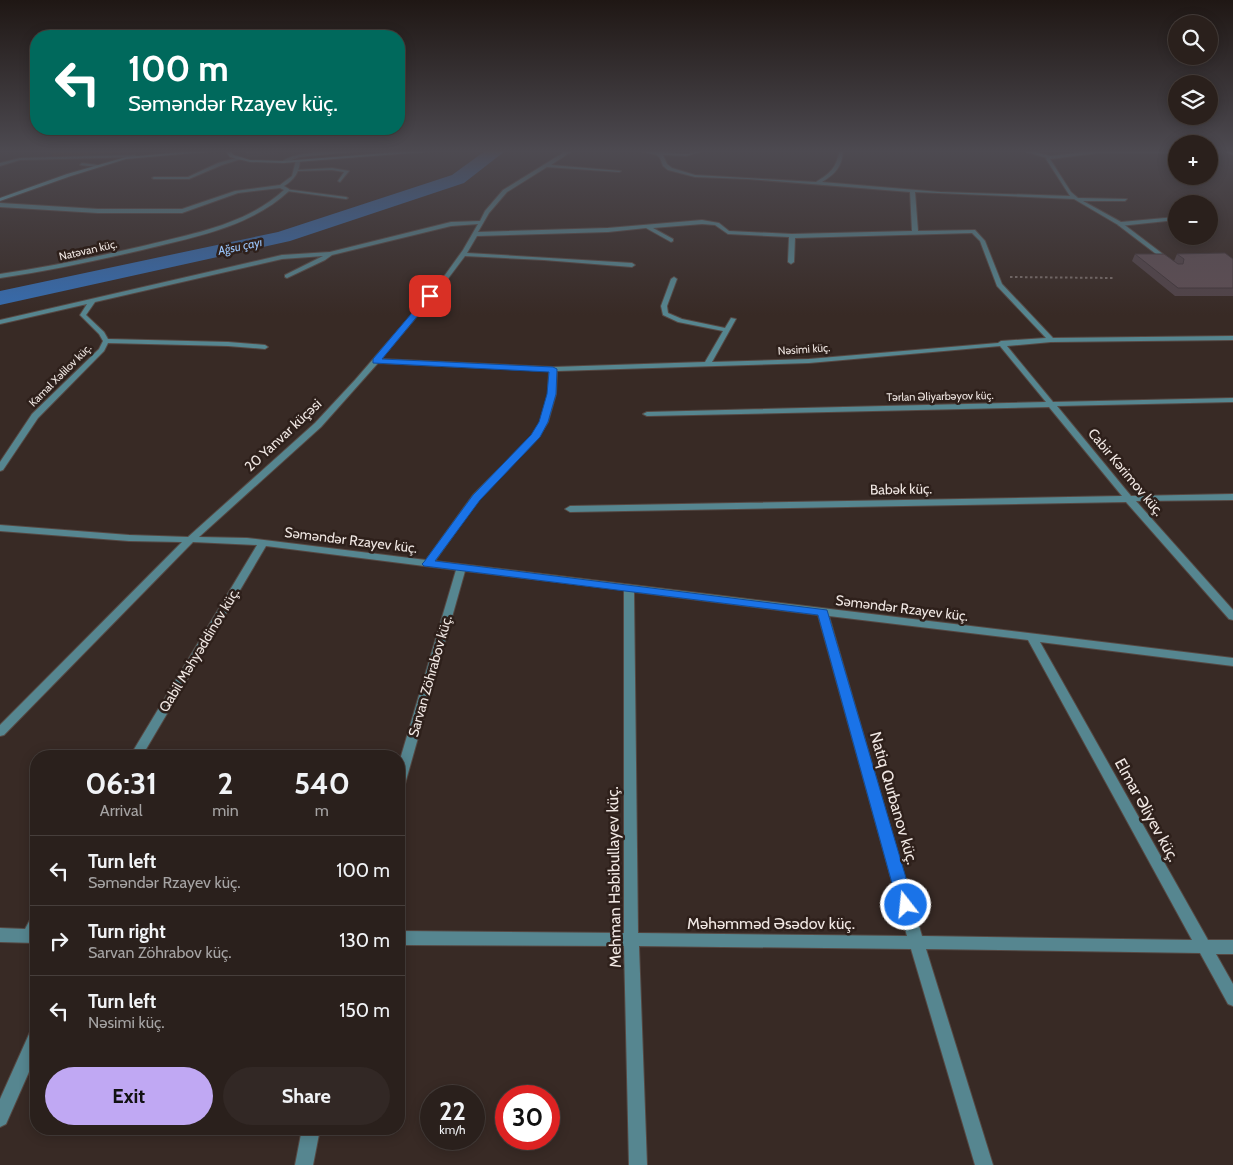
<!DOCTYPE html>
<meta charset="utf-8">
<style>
:root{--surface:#2a201c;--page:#322825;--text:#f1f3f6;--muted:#a5a3a3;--line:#463e3b;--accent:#c0a8f3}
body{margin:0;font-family:Cabin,sans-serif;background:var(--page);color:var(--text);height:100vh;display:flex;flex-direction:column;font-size:19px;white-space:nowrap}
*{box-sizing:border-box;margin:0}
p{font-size:16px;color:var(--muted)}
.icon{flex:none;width:28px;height:28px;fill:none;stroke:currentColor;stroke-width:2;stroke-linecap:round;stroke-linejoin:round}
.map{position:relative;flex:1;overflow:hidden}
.sheet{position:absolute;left:30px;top:750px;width:375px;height:385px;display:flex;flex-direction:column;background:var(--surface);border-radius:20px;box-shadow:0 2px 12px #0003,0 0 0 1px var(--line)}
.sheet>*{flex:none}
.hud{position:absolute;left:30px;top:30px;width:375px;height:105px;border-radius:20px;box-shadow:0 2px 12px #0003,0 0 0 1px var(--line);background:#00695c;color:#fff;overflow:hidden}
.controls{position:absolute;left:1168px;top:15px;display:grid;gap:10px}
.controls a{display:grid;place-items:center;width:50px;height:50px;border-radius:50%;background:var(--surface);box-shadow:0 2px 12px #0003,0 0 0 1px var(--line);font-size:25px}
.speed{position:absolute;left:420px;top:1085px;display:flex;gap:10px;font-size:25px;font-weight:700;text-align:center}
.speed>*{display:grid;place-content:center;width:65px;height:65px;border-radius:50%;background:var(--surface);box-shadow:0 2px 12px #0003,0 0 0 1px var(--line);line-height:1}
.speed small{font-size:12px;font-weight:400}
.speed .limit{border:8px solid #d22;background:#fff;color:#111}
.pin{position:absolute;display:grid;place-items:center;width:42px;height:42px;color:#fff;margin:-21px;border-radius:10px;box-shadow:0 2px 8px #0006}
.me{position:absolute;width:55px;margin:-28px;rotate:344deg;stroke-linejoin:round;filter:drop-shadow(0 0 4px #0008)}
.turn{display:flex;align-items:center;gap:18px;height:105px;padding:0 15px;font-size:22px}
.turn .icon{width:65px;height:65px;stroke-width:2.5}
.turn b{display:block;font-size:35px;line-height:42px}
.eta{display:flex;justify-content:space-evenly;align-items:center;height:85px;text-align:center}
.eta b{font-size:30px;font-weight:700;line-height:35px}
.cta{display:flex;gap:10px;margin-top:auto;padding:10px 15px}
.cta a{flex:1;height:58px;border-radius:30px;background:var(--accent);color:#111;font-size:20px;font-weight:700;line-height:58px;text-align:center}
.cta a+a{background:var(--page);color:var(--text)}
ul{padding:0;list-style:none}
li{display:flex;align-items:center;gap:15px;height:70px;padding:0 15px;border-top:1px solid var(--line)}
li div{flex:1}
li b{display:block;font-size:19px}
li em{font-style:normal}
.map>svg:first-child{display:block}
.green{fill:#682c14}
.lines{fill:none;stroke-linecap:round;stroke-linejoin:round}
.river{fill:#366caf;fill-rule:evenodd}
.lane-casing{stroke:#554843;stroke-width:2}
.street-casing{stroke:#554843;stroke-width:2}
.secondary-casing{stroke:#554843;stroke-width:2}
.path{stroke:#786c68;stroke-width:2;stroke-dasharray:2.5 2.5;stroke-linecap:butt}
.lane{fill:#568690;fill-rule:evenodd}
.street{fill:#568690;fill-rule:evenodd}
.secondary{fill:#68b8c8;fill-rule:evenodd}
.wall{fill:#514348}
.shaded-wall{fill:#42373b}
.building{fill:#5e4e54;stroke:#42373b}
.route{fill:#1a73e8;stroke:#114b97}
.labels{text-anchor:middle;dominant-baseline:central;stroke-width:5;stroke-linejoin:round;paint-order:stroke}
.far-street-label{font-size:11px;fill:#f0e7e3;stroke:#2e201b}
.far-water-label{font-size:12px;font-style:italic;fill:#9ac5fb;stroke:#2e201b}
.street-label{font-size:14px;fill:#f0e7e3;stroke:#2e201b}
.near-street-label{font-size:16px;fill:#f0e7e3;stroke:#2e201b}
</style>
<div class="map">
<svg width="1233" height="1165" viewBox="0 0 1233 1165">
<rect width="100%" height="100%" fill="#382a25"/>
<path class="green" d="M51 151H168L52 156Z"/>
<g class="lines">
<path class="river" d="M485 151H505L464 183 290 241 0 305V291L278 232 452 175Z"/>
<defs>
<path id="lane" d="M135 155 137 157 20 160 0 166V163L20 158Z
M82 163 98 165 100 166 98 167 80 165Z
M332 168 349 171 340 182 338 181 344 172 332 170 298 171 296 170Z
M285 189 346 197 348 198 346 199 287 191Z
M1118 223H1122L1172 261V263H1168L1118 225Z"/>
<path id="street" d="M338 151H361L300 157 283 163 281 162C297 151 320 153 338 151Z
M566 151H572L551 165 621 171 619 172 547 167 507 192 489 213 478 232 608 228 702 220 719 223 729 231 792 234 912 231 910 192 748 179 695 177 668 170 663 166 660 158 657 155 640 151 686 154 703 151 686 156 663 155 667 164 672 168 695 175 816 182C829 174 837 168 839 151H843C842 167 835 174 822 182L940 192 1070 196 1046 159 1047 158 1023 151H1032L1050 156 1092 151H1176V153H1099L1050 159 1071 192 1078 198 1127 199 1125 201H1083L1121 222 1176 217V220L1120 226 1074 199 915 192 918 231 975 230 985 241 1002 284 1053 338 1233 336V340L1051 342 1007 346 1053 402 1233 398V402L1057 406 1131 496 1233 494V500L1136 501 1233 610V620L1229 619 1126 502 570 512 565 509 570 506 1122 496 1049 407 647 416 643 414 647 412 1046 402 1000 346 809 363 557 371 556 394 548 422 539 437 479 499 435 561 1233 658V666L1040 642 1208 940H1233V954H1216L1233 984V1006L1228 1004 1200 953 926 949 993 1165H975L911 949 639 946 647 1165H629L624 946 399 945V931L624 933V590L465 571 405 784 403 787 399 789V763L456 570 266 546 142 756H130L257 545 193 542 4 735 0 736V725L182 542 129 541 0 531V525L129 535 188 537 315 423 355 380 440 282 463 250 478 224 451 226 332 255 325 260 287 278 285 277V275L323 256 282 259 95 302 86 315 104 332 108 339 228 342 265 345 268 347 265 349 228 346 108 343 104 351 38 418 3 470 0 471V462L32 414 99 349 103 341 99 334 80 315 87 304 0 324V320L282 255 330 252 451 222 480 221 485 211 503 190ZM702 224 715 225 728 234 789 237 788 262 791 264 794 262 795 238 972 233 980 241 997 286 1046 338 1001 341 998 343 809 359 712 362 736 319 731 318 725 328 682 319 668 313 667 306 677 279 674 277 671 279 661 306 663 315 678 322 723 331 705 362 553 367 381 359 444 284 465 256 544 260 632 267 635 265 632 263 467 253 477 236 608 232 646 228 671 242 673 241V239L653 228ZM378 363 549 371 548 394 540 422 532 436 473 495 426 560 247 538 199 537 321 427ZM634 592 818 615 907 936 638 933ZM829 616 1028 640 1192 940 922 936Z
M1209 151H1228L1209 153Z
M239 157 241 159 222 165 189 179H154L152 178 154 177H188L218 163Z
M296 160 300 161C299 173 294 180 284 186L289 189V191C249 228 193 237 142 250 95 261 48 271 0 278V274C48 267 96 257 143 246 192 234 246 225 284 190L280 188 238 193 182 213H98L0 207V203L98 209H182L235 191 280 185 292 176Z
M36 917V943L0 942V928L25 929 31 918Z
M36 1030V1056L6 1124 0 1127V1099L30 1032Z
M302 1129H320L313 1165H295Z"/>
<path id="secondary" d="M193 151H217L126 159 71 176 0 201V198L67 174 126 157Z
M225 151H230L234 155 250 160 283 161 411 151H437L283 163 250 162 230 157Z
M1231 151 1233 152V155L1224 151Z"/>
</defs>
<use href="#lane" class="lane-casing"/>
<use href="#street" class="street-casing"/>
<use href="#secondary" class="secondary-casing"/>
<path class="path" d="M1010 277 1114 278"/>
<use href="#lane" class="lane"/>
<use href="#street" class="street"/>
<use href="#secondary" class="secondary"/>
</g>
<path class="wall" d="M1135 254 1174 261 1177 254 1233 259V296H1175L1132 261Z"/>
<path class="shaded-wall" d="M274 152 275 155 247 157 246 154Z"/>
<path class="building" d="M245 151H274V152L246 154Z
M1225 253 1233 259V288H1178L1135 254H1164L1178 264H1183L1184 259 1177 254Z"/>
<linearGradient id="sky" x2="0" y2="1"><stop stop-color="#1f1714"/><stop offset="0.48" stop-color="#4d4a51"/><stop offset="1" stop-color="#4d4a51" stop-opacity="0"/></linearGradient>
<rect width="1233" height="315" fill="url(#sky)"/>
<path class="route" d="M428 294 434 296 382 359 553 367 557 369 556 394 548 422 540 437 480 500 435 561 827 610 914 905 912 910 906 912 900 910 898 905 818 615 424 566 422 564 424 562 473 495 531 435 539 422 547 394 549 372 373 363V359Z"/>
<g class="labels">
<g class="far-street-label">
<text transform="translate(88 250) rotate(-13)">Natəvan küç.</text>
<text transform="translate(804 349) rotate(-4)">Nəsimi küç.</text>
<text transform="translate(60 375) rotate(-45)">Kamal Xəlilov küç.</text>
<text transform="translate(940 396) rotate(-1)">Tərlan Əliyarbəyov küç.</text>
</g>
<g class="far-water-label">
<text transform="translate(240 246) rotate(-12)">Ağsu çayı</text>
</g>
<g class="street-label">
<text transform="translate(283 435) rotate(-43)">20 Yanvar küçəsi</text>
<text transform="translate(1126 472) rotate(50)">Cabir Kərimov küç.</text>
<text transform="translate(901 489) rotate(-1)">Babək küç.</text>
<text transform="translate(351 540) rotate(7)">Səməndər Rzayev küç.</text>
<text transform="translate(902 608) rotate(7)">Səməndər Rzayev küç.</text>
<text transform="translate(199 650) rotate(-59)">Qabil Məhyəddinov küç.</text>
<text transform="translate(430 676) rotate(-74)">Sarvan Zöhrabov küç.</text>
</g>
<g class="near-street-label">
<text transform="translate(894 798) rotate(74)">Natiq Qurbanov küç.</text>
<text transform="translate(1147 810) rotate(61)">Elmar Əliyev küç.</text>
<text transform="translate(614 877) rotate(-91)">Mehman Həbibullayev küç.</text>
<text x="771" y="923">Məhəmməd Əsədov küç.</text>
</g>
</g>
</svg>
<div class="controls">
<a><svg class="icon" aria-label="search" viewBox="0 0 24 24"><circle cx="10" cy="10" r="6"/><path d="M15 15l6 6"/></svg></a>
<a><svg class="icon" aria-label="layers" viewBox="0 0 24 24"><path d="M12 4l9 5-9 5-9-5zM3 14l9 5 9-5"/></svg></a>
<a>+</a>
<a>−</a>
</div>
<div class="speed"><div>22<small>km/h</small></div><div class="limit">30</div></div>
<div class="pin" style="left:430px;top:296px;background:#d93025"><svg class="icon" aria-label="arrive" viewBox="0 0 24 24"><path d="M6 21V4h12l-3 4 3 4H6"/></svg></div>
<svg class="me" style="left:906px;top:905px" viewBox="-20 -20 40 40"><circle r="17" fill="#1a73e8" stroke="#fff" stroke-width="3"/><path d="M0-11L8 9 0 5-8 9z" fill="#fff"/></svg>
<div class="hud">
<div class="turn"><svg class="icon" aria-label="left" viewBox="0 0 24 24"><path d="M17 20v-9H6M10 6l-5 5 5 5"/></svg><div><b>100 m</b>Səməndər Rzayev küç.</div></div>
</div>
<section class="sheet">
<div class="eta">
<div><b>06:31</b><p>Arrival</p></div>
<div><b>2</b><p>min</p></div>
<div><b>540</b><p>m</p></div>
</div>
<ul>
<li><svg class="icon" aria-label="left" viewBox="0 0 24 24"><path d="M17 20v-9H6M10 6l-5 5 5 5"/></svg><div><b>Turn left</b><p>Səməndər Rzayev küç.</p></div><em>100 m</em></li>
<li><svg class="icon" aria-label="right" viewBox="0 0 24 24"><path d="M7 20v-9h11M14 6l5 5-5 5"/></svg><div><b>Turn right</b><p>Sarvan Zöhrabov küç.</p></div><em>130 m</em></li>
<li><svg class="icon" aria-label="left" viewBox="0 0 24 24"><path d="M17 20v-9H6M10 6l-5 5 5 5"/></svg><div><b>Turn left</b><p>Nəsimi küç.</p></div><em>150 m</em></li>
</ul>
<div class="cta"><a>Exit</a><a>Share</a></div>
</section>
</div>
